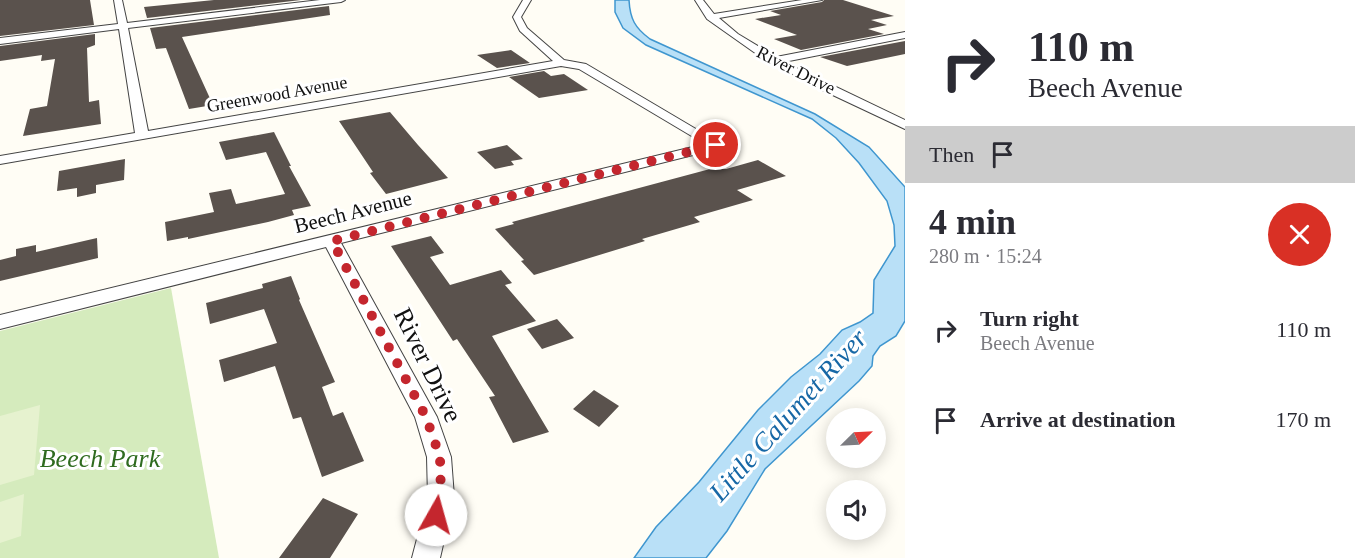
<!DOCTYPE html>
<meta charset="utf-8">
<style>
:root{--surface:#fff;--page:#f2f2f3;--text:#2b2b33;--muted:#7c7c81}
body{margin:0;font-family:"Times New Roman",serif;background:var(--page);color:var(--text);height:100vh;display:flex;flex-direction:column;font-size:22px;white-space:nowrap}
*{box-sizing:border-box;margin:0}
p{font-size:20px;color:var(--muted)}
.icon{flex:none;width:33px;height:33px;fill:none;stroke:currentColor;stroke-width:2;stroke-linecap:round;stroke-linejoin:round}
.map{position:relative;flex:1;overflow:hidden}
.details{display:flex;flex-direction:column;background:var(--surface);width:450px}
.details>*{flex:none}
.hud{background:#fff;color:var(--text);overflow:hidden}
.needle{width:39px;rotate:66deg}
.buttons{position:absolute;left:826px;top:408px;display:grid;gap:12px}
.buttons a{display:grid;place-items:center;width:60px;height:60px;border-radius:50%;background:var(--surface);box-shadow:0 3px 15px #0003;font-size:30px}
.pin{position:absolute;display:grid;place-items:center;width:51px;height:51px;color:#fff;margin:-26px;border:3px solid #fff;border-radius:50%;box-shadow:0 2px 6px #0007}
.me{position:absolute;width:66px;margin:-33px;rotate:7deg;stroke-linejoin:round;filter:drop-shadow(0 0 4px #0008)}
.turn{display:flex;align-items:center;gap:21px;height:126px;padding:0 24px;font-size:27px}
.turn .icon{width:78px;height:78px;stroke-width:2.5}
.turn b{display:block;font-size:42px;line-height:51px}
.then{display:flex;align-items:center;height:57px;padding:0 24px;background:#0003;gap:12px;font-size:22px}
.round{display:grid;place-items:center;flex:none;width:63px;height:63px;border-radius:32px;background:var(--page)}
.overview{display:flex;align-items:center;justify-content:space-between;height:102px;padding:0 24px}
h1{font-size:36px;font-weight:700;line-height:45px}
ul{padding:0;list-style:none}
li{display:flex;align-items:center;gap:18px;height:90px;padding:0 24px}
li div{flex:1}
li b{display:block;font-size:22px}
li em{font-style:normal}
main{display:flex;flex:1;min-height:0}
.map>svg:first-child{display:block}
.green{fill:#d5ebbd}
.pitch{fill:#e6f2cf}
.water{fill:#b9e0f7;stroke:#3f96cf;stroke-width:1.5}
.building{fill:#5a524d}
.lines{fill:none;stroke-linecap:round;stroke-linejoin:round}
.minor-casing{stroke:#444;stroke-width:2}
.minor{fill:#fff;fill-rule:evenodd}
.route{stroke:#c4262e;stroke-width:10;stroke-dasharray:0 18}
.labels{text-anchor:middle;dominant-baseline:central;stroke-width:6;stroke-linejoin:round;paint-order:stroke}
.far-street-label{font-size:18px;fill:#111;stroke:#fff}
.street-label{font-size:21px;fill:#111;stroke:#fff}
.near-street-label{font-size:26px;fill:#111;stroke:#fff}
.near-park-label{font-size:26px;font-style:italic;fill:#2f6b1f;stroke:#fff}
.near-water-label{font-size:27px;font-style:italic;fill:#1768a6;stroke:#fff}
</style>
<main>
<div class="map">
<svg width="905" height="558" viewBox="0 0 905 558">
<rect width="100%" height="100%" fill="#fffdf5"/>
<path class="green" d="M171 288 219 558H0V331Z"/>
<path class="pitch" d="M40 405 34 475 0 485V416Z
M24 494 21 536 0 543V502Z"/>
<path class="water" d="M615 0H629C630 19 635 28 650 39L815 114 869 147 905 187V321L896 336 880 346 873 356 872 366 859 381 765 469 727 531 706 558H634L656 527 699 482 758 410 791 377 820 354 842 330 860 322 873 313 874 280 895 246 894 225 887 201 859 163 836 138 812 119 646 45 623 28 615 12Z"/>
<path class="building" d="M0 0H90L94 25 0 36Z
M214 0H301L147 18 144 7Z
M824 0H843L894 16 871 20 887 25 868 29 884 34 801 50 774 39 797 35 755 19 781 15 770 11 822 2Z
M329 6 330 15 182 37 213 105 189 109 166 48 156 49 150 28Z
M95 34V45L87 48 89 102 99 100 101 124 23 136 30 109 47 106 55 59 41 61 42 55 0 61V46Z
M905 41V54L847 66 820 57Z
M511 50 530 63 497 68 477 55Z
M544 71 551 76 564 74 588 90 539 98 509 77Z
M390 112 418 145 448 178 386 194 370 173 373 172 339 121Z
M274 132 291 166H289L311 206 292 210 294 215 268 222 188 239V237L167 241 165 222 214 212 209 193 231 189 236 204 285 194 266 152 226 160 219 142Z
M507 145 523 159 511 161 514 165 495 169 477 152Z
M125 159 124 180 96 185V193L77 197V188L57 191 59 171Z
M758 160 786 176 737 190 753 200 694 217 700 222 642 239 645 241 534 275 521 261 524 260 495 229 514 224 512 222 710 169H726Z
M431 236 444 253 430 257 450 285 501 270 512 283 505 285 536 321 492 336 549 432 513 443 489 397 495 396 457 339 453 341 391 246Z
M97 238 98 258 0 281V260L16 256V249L36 245V252Z
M291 276 300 299 299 300 335 382 322 387 333 416 343 412 364 461 322 477 301 417 293 419 275 366 224 382 219 360 277 343 264 309 210 324 206 303 263 288 262 284Z
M557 319 574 338 542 349 527 329Z
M594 390 619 406 599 427 573 409Z
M323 498 358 514 330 558H279Z"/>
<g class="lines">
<defs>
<path id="minor" d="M114 0H122L127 23 320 0H345L341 2 128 28 148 131 553 61 520 31 513 17 523 0H531L521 17 527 28 564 60 586 64 723 145 721 148 341 243 437 417 451 457 454 497 440 558H412L428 497 427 457 415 417 326 247 0 329V315L705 144 579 69 561 66 0 164V156L135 133 119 29 0 44V38L118 24Z
M695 0H703L714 14 802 0H822L719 18 738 34 776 57 905 32V38L784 62 905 120V129L820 89 758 55 707 19Z"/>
</defs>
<use href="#minor" class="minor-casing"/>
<use href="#minor" class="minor"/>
</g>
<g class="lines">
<path class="route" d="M436 515 441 497 440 457 426 417 332 241 716 145"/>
</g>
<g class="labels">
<g class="far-street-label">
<text transform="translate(796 70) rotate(27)">River Drive</text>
<text transform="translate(277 94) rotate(-10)">Greenwood Avenue</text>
</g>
<g class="street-label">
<text transform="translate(353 212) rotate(-14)">Beech Avenue</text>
</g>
<g class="near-street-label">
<text transform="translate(428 365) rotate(64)">River Drive</text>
</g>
<g class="near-park-label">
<text x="100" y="458">Beech Park</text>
</g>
<g class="near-water-label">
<text transform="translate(788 415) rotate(-48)">Little Calumet River</text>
</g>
</g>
</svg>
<div class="buttons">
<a><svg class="needle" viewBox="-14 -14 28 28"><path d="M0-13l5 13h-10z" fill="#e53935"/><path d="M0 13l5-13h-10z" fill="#7c7c81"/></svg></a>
<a><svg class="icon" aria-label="sound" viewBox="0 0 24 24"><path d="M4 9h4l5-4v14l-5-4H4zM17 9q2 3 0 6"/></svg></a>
</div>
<div class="pin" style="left:716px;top:145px;background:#d93025"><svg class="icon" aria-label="arrive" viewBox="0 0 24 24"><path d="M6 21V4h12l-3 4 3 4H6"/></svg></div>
<svg class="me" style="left:436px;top:515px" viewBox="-20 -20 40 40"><circle r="19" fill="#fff"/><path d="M0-13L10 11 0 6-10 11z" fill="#c4262e"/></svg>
</div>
<section class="details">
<div class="hud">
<div class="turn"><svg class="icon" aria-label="right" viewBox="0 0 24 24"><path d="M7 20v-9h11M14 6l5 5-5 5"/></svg><div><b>110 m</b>Beech Avenue</div></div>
<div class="then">Then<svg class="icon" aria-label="arrive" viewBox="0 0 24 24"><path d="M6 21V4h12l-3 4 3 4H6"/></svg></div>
</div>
<div class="overview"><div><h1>4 min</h1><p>280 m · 15:24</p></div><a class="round" style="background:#d93025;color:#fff"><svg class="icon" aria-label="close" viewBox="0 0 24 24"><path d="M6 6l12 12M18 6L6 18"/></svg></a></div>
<ul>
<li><svg class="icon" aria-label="right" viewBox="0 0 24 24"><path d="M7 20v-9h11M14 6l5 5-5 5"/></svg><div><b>Turn right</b><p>Beech Avenue</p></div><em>110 m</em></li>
<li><svg class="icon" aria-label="arrive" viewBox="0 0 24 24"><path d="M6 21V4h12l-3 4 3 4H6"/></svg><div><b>Arrive at destination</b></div><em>170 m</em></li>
</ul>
</section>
</main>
